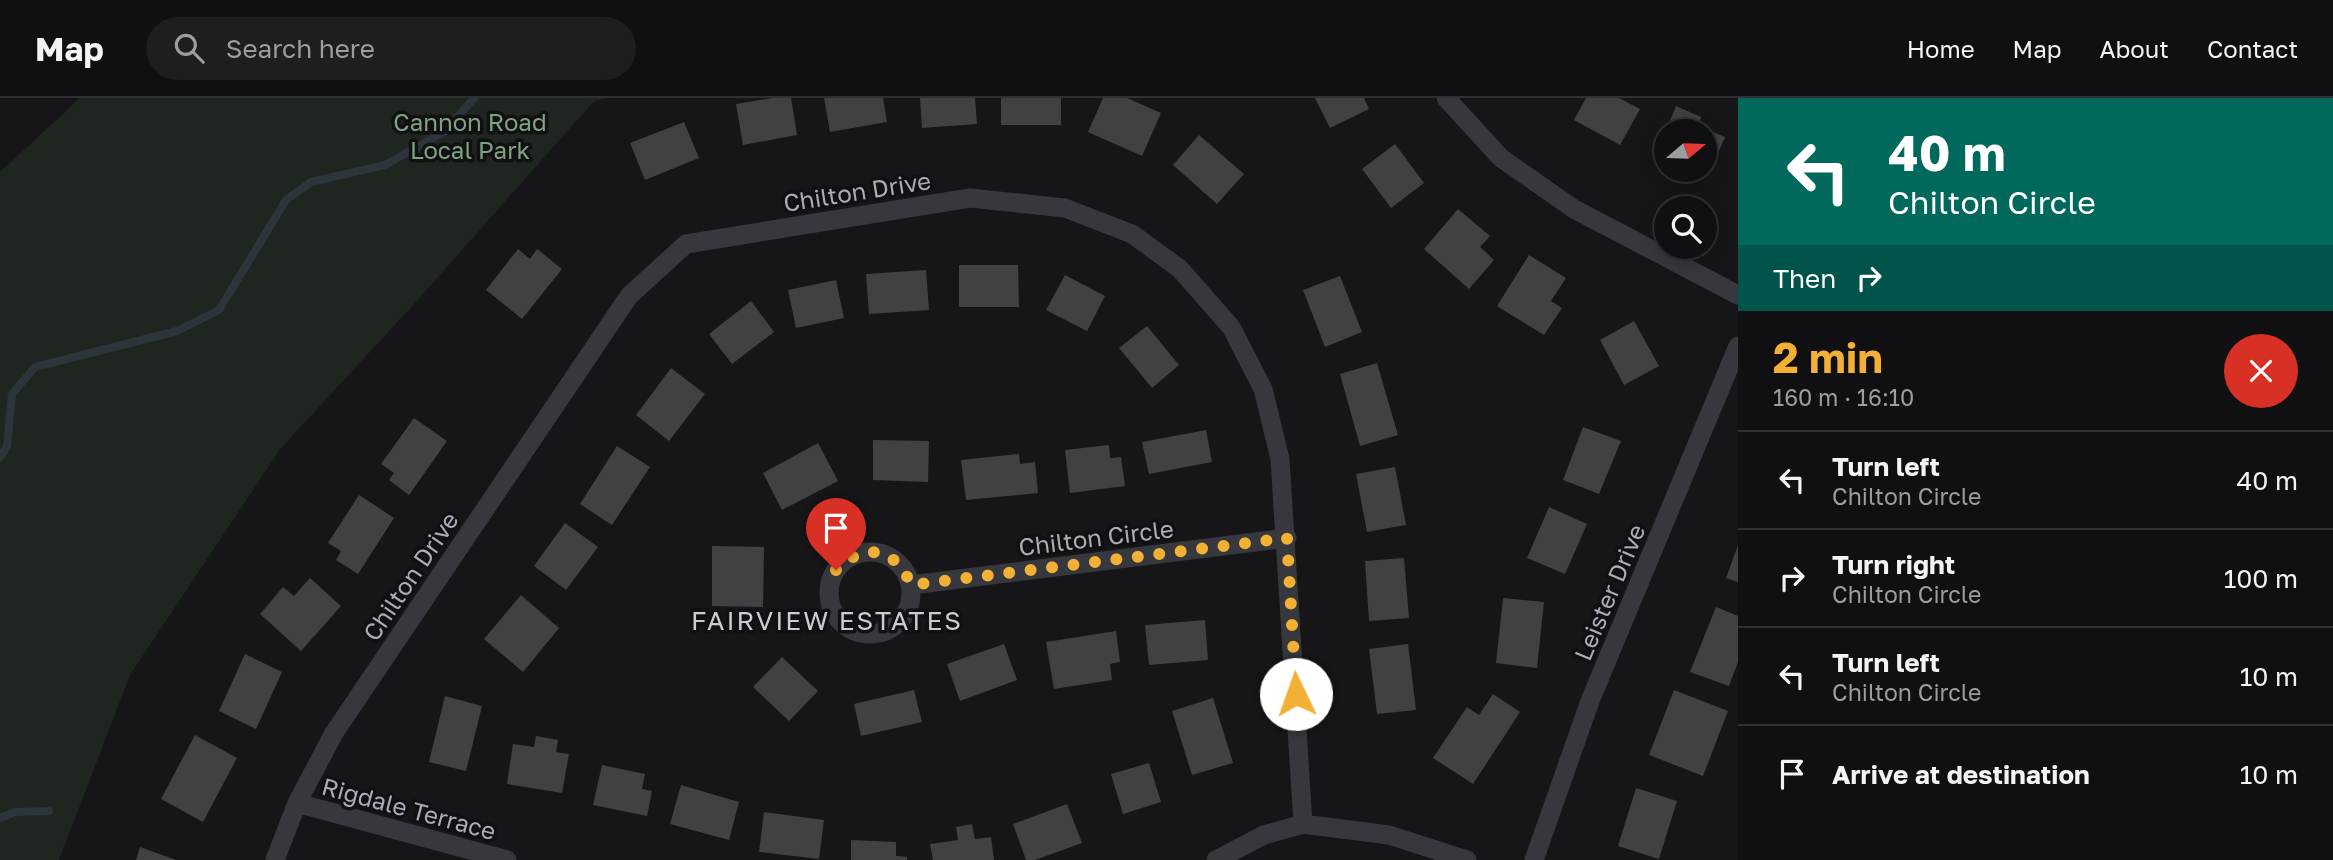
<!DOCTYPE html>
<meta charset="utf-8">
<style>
:root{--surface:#101012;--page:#1e1e20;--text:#f1f3f6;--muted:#9c9d9f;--line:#303032;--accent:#f2b134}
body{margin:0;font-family:"Golos Text",sans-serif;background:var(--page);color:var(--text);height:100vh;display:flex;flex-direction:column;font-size:26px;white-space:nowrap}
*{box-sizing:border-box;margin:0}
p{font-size:23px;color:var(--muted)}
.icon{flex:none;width:38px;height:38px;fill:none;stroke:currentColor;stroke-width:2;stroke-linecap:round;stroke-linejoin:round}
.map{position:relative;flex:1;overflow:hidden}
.panel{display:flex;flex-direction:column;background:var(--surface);width:595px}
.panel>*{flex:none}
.top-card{background:#00695c;color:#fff;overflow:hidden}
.needle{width:46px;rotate:71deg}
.buttons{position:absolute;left:1654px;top:21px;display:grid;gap:14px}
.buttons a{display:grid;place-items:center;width:63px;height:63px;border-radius:50%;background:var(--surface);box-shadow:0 4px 18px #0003,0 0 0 2px var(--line);font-size:35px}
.pin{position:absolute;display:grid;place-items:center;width:60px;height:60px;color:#fff;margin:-72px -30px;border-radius:50% 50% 50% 0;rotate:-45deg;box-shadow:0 0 7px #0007}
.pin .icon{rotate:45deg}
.me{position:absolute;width:77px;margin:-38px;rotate:357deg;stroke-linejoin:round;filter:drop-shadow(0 0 5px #0008)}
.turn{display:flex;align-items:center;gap:24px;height:147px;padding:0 35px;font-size:32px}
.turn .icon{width:91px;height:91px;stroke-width:2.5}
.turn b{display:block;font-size:49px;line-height:60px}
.then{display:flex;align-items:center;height:66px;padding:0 35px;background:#0003;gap:14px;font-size:26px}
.round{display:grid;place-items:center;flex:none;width:74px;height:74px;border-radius:37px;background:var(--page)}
.overview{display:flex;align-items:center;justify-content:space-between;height:119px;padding:0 35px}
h1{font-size:42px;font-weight:700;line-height:52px;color:var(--accent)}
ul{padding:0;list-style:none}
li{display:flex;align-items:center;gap:21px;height:98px;padding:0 35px;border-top:2px solid var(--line)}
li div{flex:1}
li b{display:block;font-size:26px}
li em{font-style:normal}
header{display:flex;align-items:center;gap:42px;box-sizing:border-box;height:98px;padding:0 35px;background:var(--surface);border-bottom:2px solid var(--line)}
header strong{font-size:33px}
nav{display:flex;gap:38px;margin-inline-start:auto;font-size:24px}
.search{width:490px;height:63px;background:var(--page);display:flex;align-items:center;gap:18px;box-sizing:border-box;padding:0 24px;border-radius:38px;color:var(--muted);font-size:26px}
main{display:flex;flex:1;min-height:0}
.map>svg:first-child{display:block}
.green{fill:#1e261f}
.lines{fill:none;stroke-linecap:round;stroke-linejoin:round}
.stream{stroke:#2c353c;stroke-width:8}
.building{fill:#404145}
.street{stroke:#37383d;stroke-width:19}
.route{stroke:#f2b134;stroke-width:12;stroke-dasharray:0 21.6}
.labels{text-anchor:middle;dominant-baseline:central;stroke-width:7;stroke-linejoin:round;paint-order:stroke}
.park-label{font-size:24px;fill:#7fa381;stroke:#111113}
.street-label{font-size:24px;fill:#a8adb8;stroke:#111113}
.neighbourhood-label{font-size:26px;letter-spacing:2px;fill:#c9ccd4;stroke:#111113}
</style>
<header>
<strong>Map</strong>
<div class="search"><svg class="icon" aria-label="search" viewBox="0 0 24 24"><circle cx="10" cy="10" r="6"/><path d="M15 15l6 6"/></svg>Search here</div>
<nav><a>Home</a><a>Map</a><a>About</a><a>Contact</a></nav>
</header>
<main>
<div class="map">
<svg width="1738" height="762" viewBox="0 0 1738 762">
<rect width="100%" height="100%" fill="#161618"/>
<path class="green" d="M80 0H605L594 3 416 204 281 350 130 577 59 762H0V74Z"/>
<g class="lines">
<path class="stream" d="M0 359 7 349 12 296 35 269 177 233 219 212 286 102 311 84 385 67 444 34 474 0
M0 720 15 714 49 713"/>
</g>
<path class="building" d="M772 0H791L797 37 743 47 736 6Z
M824 0H883L887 24 830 34Z
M920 0H975L977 26 922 30Z
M1001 0H1061V27H1001Z
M1103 0H1127L1161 15 1142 58 1088 34Z
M1315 0H1364L1369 11 1330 30Z
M1586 0H1619L1640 11 1620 47 1574 22Z
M1676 8 1701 19 1698 28 1725 39 1713 67 1704 63V33H1666V68L1654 62Z
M684 24 699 60 645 82 630 45Z
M1199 37 1244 76 1217 106 1173 67Z
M1395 46 1424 85 1391 110 1362 71Z
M1458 111 1490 138 1480 149 1494 162 1469 191 1424 151Z
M518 151 530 161 537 151 562 171 522 221 486 192Z
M1529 157 1566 180 1551 203 1562 210 1544 237 1497 208Z
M959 167H1018L1019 209H959Z
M926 172 929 212 869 216 866 176Z
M1065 177 1105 198 1087 233 1046 212Z
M1340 178 1362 234 1325 249 1303 192Z
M836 182 844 220 796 230 788 192Z
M751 203 774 234 732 266 709 236Z
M1634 223 1659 268 1624 287 1600 242Z
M1147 228 1179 267 1152 290 1119 250Z
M1377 265 1398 337 1360 348 1340 276Z
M671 270 705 296 669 343 636 317Z
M414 320 447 343 409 397 389 382 394 375 381 366Z
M1583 329 1621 343 1599 396 1563 382Z
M1206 332 1212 364 1149 376 1142 344Z
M873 342 929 343 928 384 873 382Z
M818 345 838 383 782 412 763 375Z
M1109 347 1110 360 1121 359 1125 388 1070 395 1065 352Z
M617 348 650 369 612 427 580 406Z
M1019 356 1020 366 1035 364 1038 395 966 402 961 362Z
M1395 369 1406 427 1367 434 1356 376Z
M359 397 394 420 358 476 336 462 341 453 328 445Z
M1549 409 1587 426 1565 476 1527 460Z
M565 425 598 449 566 492 534 468Z
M1738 447V484L1726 480Z
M712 448 764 449 763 509 712 508Z
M1404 460 1409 520 1369 523 1365 463Z
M310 480 341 508 301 553 260 516 283 489 294 498Z
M521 497 559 530 523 574 484 541Z
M1503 500 1544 504 1537 570 1496 565Z
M1716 509 1738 518V564L1729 588 1690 574Z
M1205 522 1208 562 1149 567 1145 527Z
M1116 533 1120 564 1110 566 1112 582 1054 591 1046 544Z
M1004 546 1017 582 960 603 947 566Z
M1408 546 1416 612 1377 616 1369 551Z
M245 556 282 574 256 631 219 613Z
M782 559 818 593 789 623 753 589Z
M914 592 922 624 861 638 854 606Z
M1674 592 1728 613 1703 678 1649 657Z
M1493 596 1520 614 1473 686 1433 660 1467 609 1479 617Z
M445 598 482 608 466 673 429 664Z
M1213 600 1233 665 1192 677 1172 613Z
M195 637 237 660 203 724 161 701Z
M536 638 558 642 556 654 569 656 562 695 507 686 513 646 534 649Z
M1149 665 1161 704 1123 716 1111 676Z
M602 667 645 676 642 691 652 693 647 718 593 707Z
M681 687 739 704 729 742 670 726Z
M1636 690 1677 703 1659 761 1618 748Z
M1067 706 1082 745 1035 762H1026L1013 726Z
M764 714 824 722 819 761 759 754Z
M972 726 975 741 991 739 994 762H933L930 746 958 742 956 729Z
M851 742 896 744V758L907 759V762H851Z
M140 749 176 762H136Z"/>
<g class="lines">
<path class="street" d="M1446 0 1501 60 1574 111 1738 197
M829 495a41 41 0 1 1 82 0a41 41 0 1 1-82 0Z
M911 487 1287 440
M297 705 507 762
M275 762 297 705 334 635 629 198 686 146 970 100 1065 110 1132 136 1180 171 1231 229 1263 291 1280 361 1303 726
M1216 762 1264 737 1303 726 1389 737 1467 762
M1534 762 1590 603 1738 248"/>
</g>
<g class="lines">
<path class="route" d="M836 472C864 443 896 450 911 487L1287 440 1296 596"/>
</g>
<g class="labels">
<g class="park-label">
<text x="470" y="23">Cannon Road<tspan x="470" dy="28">Local Park</tspan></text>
</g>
<g class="street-label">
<text transform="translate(857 93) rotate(-9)">Chilton Drive</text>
<text transform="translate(1096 439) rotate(-7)">Chilton Circle</text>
<text transform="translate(410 478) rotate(-56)">Chilton Drive</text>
<text transform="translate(1609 494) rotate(-67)">Leister Drive</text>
<text transform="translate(409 710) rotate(15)">Rigdale Terrace</text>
</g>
<g class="neighbourhood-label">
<text x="827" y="522">FAIRVIEW ESTATES</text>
</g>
</g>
</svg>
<div class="buttons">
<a><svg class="needle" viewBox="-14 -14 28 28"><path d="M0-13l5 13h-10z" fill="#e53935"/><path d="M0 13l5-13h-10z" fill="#9c9d9f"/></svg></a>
<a><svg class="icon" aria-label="search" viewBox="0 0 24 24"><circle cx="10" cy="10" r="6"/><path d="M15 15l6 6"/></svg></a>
</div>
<div class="pin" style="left:836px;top:472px;background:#d93025"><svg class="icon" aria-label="arrive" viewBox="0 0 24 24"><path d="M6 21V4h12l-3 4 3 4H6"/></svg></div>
<svg class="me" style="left:1296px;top:596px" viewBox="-20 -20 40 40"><circle r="19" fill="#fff"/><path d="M0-13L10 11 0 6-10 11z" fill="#f2b134"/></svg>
</div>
<section class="panel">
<div class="top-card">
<div class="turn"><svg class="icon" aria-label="left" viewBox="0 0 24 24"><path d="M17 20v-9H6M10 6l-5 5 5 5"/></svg><div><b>40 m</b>Chilton Circle</div></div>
<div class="then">Then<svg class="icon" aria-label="right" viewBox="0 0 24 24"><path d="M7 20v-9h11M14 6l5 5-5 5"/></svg></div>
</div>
<div class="overview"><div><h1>2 min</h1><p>160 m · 16:10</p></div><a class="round" style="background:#d93025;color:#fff"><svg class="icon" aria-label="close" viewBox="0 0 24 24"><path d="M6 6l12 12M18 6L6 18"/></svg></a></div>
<ul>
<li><svg class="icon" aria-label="left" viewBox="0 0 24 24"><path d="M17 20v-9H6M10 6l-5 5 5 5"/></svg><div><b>Turn left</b><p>Chilton Circle</p></div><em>40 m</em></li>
<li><svg class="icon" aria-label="right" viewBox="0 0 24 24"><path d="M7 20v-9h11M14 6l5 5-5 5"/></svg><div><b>Turn right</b><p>Chilton Circle</p></div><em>100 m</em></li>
<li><svg class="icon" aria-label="left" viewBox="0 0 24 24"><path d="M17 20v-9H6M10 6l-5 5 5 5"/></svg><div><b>Turn left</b><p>Chilton Circle</p></div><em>10 m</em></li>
<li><svg class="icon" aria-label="arrive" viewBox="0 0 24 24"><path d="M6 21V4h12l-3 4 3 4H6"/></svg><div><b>Arrive at destination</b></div><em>10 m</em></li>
</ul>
</section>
</main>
